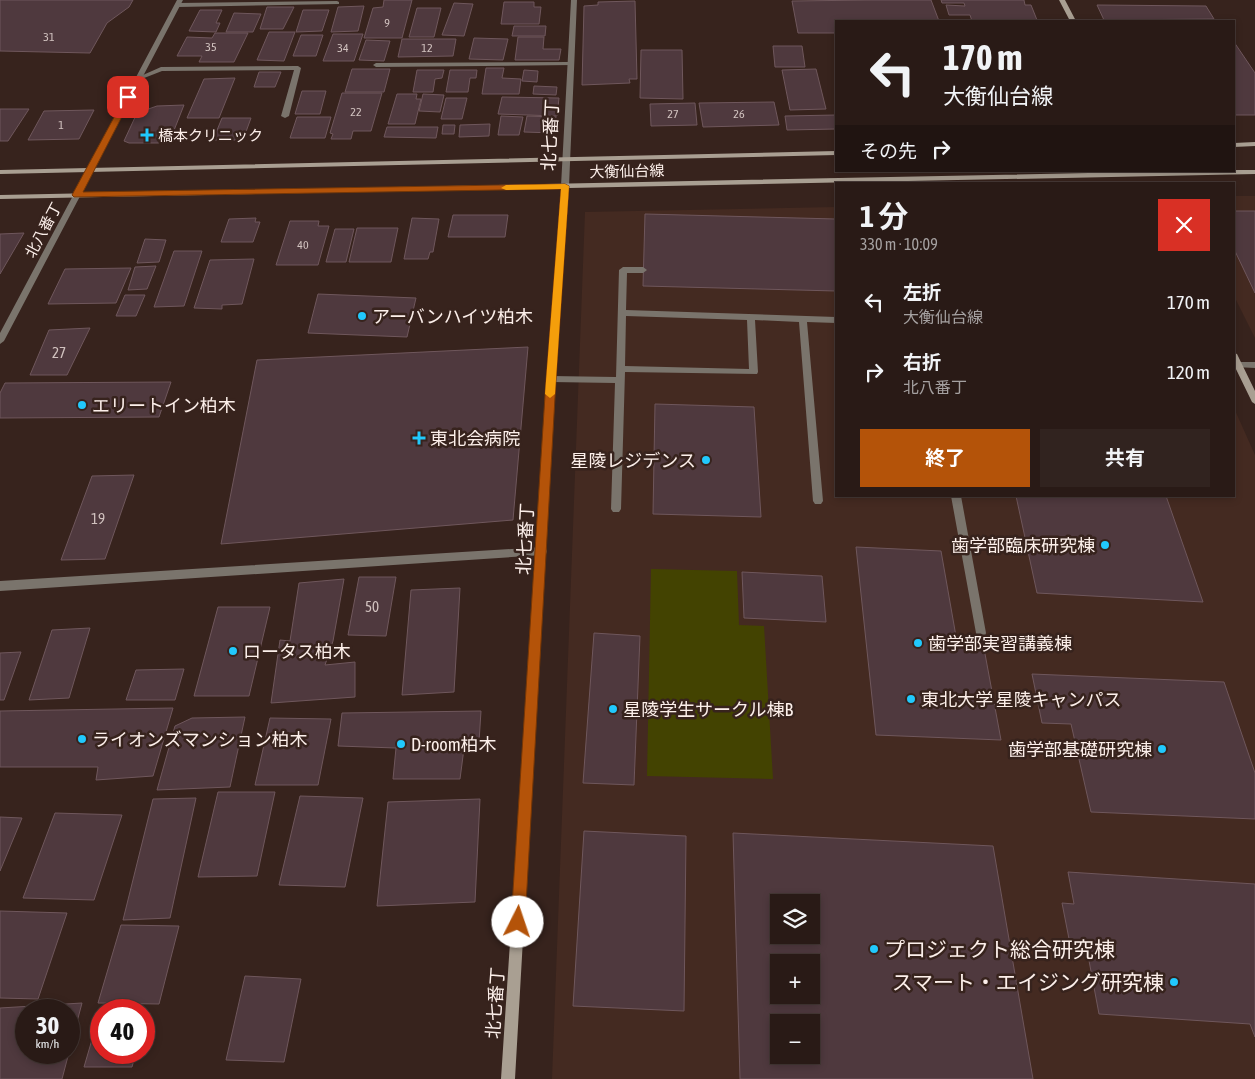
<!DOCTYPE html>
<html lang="ja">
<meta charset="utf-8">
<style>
:root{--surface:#291a16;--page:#31231f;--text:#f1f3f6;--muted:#a5a1a1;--line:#453835;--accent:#b45309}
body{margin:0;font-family:"Asap Condensed","Noto Sans JP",sans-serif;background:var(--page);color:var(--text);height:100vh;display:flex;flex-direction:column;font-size:19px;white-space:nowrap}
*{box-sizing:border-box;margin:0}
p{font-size:16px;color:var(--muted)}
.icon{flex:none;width:28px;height:28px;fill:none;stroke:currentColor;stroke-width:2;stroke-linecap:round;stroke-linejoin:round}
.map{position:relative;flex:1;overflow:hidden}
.details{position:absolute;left:835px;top:182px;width:400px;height:315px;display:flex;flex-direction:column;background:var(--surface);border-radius:0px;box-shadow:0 2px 8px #0003,0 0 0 1px var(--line)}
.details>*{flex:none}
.banner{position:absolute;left:835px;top:20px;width:400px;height:152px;border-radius:0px;box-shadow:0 2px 8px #0003,0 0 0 1px var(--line);background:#291a16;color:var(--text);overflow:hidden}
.buttons{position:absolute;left:770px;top:894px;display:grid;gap:10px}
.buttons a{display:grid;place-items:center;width:50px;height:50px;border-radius:0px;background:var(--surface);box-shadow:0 2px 8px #0003,0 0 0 1px var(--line);font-size:25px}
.speed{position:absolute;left:15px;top:999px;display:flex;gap:10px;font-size:25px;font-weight:700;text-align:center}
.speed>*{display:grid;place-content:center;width:65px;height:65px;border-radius:50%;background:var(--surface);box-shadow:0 2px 8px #0003,0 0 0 1px var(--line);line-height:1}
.speed small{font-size:12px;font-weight:400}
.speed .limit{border:8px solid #d22;background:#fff;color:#111}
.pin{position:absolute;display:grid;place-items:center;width:42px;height:42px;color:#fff;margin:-21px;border-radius:10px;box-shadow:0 2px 8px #0006}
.me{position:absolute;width:55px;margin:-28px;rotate:4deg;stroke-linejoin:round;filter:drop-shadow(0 0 4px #0008)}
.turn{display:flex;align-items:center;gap:18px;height:105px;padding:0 25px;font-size:22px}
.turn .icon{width:65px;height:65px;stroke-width:2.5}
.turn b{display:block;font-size:35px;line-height:42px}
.then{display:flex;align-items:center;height:48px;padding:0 25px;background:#0003;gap:10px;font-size:19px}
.round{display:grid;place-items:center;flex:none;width:52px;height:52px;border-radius:0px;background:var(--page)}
.headline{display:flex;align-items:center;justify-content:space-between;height:85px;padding:0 25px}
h1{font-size:30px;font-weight:700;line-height:38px}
.button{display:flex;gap:10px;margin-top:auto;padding:10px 25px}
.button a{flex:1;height:58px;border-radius:0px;background:var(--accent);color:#fff;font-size:20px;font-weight:700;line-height:58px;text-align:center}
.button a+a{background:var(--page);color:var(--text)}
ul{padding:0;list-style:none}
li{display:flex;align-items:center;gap:15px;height:70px;padding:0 25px}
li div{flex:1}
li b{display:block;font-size:19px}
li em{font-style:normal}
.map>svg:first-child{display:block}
.built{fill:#442a21;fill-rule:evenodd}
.green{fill:#434301}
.building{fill:#4f393e;stroke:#6f575c;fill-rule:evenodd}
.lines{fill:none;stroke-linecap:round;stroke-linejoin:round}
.lane{fill:#7a746c;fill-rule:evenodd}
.street{fill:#7a746c;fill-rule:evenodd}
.secondary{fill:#a99f92;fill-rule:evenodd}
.route{fill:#b45309;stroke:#753606}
.slow{fill:#f59e0b}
.poi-dot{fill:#21c9fd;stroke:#37231d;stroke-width:2}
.labels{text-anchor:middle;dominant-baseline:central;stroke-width:5;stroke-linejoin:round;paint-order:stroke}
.far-number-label{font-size:12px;fill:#d1c2bf}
.far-poi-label{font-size:15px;fill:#fcefea;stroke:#37231d;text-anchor:start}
.far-street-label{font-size:15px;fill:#fcefea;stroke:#37231d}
.number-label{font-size:15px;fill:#d1c2bf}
.street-label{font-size:18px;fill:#fcefea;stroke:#37231d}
.poi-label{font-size:18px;fill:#fcefea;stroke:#37231d;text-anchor:start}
.near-poi-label{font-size:21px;fill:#fcefea;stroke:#37231d;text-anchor:start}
</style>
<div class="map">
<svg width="1255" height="1079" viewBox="0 0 1255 1079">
<rect width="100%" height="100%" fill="#37231d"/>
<path class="built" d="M1234 196H1255V338L1234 296Z
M836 207V496H1234V408L1255 455V1079H552L585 212ZM779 902H811V935H779ZM779 962H811V995H779ZM779 1022H811V1055H779Z"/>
<path class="green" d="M651 569 737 571 739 625 764 626 773 779 647 776Z"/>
<path class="building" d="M0 0H133L129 7 107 23 90 53 0 51Z
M384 0H412L402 38H364L373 8 383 7Z
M872 0H931L939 21H836V33H798L792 1Z
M941 0H1024L1025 5H1031L1037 20 972 21 970 15H949L946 5 965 6 964 3H942Z
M635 1 637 79H629L630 83 582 85 584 6 598 5V2Z
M504 2H534V7H541L539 24H501Z
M454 3 473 4 464 36 442 35Z
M1097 5 1206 6 1214 19 1104 20Z
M364 6 358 31 331 32 338 7Z
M267 7H294L283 29H260Z
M417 8H441L434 37H409Z
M200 10H222L216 23H220L216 32 189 31Z
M303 10H329L322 31 296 32Z
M234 13 261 14 253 32H226Z
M514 26H546L545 36H512Z
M269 32H295L284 61 257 60Z
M215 33H248L234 62H199L202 56H177L187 37 212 38Z
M333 34H363L354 61H323Z
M301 35H323L316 56H293Z
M518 37H544L543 49H561L559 60H515Z
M474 38 508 39 503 60 469 59Z
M402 39H456L453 56 398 57Z
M366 40 390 41 384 61 359 60Z
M1234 42 1255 73V115H1234Z
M773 46H802L805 67H775Z
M641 50H682L683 99 640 98Z
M486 68H504L502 78 521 79 519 94H482Z
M352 69H390L384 92H345Z
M816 69 826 109 790 110 782 70Z
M417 70H444L442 78 435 79 433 92H413Z
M450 70H477L476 78H470L468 92H446Z
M524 70 538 71 537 82 522 81Z
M259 72H281L275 87H254Z
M235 78 219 118H187L204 79Z
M534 86 557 87 556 95 533 94Z
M302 91H326L320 114H295Z
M342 93H382L371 131H353L351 139H331L333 134 330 133Z
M397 94H417L416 99H421L415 124H388Z
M423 94 444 95 440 112 419 111Z
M502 97 559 98 557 116 498 114Z
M446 98H467L462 119H441Z
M774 102 779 125 703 127 699 103Z
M695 103 697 125 651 126 650 104Z
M184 105 169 143H129L124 141 137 113 157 106Z
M0 109H29L8 141H0Z
M94 110 79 139 28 140 44 111Z
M836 115V129L787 130 785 116Z
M501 116 523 117 519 135H498Z
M527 116 556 117 554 133 524 132Z
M297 117H331L325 138H290Z
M222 118H251L243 140H213Z
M490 124 489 136 459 137 460 125Z
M443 125H455L454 134H442Z
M387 127H438L436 138 384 137Z
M1234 211H1255V293L1234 249Z
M645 214 836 219V291L643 286Z
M453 215H508L505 237H448Z
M256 218 255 222H260L253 242H221L229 219Z
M412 218 439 219 433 252H430L428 259H404Z
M290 221H319L318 226H329L318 265H276Z
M357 228H398L391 262H349Z
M335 229H354L346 262H326Z
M24 233 0 274V234Z
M145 239 166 240 159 262 137 263Z
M174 251H202L184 306 154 307Z
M254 259 242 304 222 305V309L194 308 210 260Z
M156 266 147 289 128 290 135 267Z
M131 268 116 303 48 304 65 269Z
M318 294 416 298 407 337 308 333Z
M125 295H145L136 316H116Z
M90 328 67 375H30L49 330Z
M528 347 513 520 221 544 257 360Z
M171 382 159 417 0 418V393L5 383Z
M655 404 754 407 761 517 653 514Z
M134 475 105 559 61 560 92 476Z
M1016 496H1166L1203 602 1037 593Z
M856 547 941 551 957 642 983 643 1001 740 876 735Z
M742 572 822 576 826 622 744 618Z
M359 577H396L386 636 348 635Z
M344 579 333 641 325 665 355 662V697L271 703 280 640 290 641 299 583Z
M460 588 454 692 402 695 411 590Z
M218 607H270L249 696H194Z
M90 628 69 698 29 700 52 630Z
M594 633 640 636 634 785 583 783Z
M21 652 4 700H0V653Z
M184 669 175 700H126L136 670Z
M1032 674 1224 682 1255 773V819L1091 812 1071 724 1042 723Z
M173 708 153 776 96 780 98 767H0V711Z
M481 711 479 742 465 741 460 779H393L396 748 338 746 342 713Z
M245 717 230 787 157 790 175 726 192 718Z
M270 718 331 719 318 785H255Z
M218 792H275L257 876 198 877Z
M300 796 363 798 345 887 279 885Z
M196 798 170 918 123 920 153 799Z
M480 799 475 902 377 906 388 802Z
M55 813 122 815 94 900 23 898Z
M0 817 22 818 0 871Z
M584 831 686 836 684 1011 573 1006Z
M733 833 993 846 1033 1079H740ZM779 902H811V935H779ZM779 962H811V995H779ZM779 1022H811V1055H779Z
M1068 872 1255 884V1037L1250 1024 1099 1014 1087 950 1071 949 1062 903 1074 904Z
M0 911 67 913 38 999 0 998Z
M121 925 179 926 159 1004 98 1003Z
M245 976 301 979 284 1062 226 1060Z
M82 1003 62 1079H0V1008ZM26 1010H69V1052H26Z
M98 1019H101V1052H136L132 1067H84Z"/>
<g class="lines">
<path class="lane" d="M337 1 339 2V4L178 7 175 5 178 3Z
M571 62 574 64 573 65 376 67 373 65 376 63Z
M298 66 301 68 289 116 285 118 281 116 294 70 162 71 139 80 134 79 161 67Z
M623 267H643L647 270 643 273H627L626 310 836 317V323L807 322 823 501 821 504H815L813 501 799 322 755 320 758 372 757 374 625 372 621 509 619 512H613L611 509 615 383 551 382 547 379 551 376 616 377 619 270ZM626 316 747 320 749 369 625 366Z
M1238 362H1255V368L1235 367V363Z
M951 496H961L986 633 985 636 981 638 977 636 976 633Z"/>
<path class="street" d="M177 0H183L4 341 0 344V333Z
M571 0H577L569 186 565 188 561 186Z
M542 547 546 548 547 551 546 554 542 555 0 591V581Z"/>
<path class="secondary" d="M1059 0H1065L1076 21H1070Z
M1255 142V146L1234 147V143Z
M836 151V155L0 174V170Z
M1234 170H1255V174L569 188 555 379 515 1079H501L547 379 561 188 0 199V195Z
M1234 353 1237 354 1255 391V404L1252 402 1234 365Z"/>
</g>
<path class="route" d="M128 94 132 97 83 192 565 184 569 186 556 380 525 922 523 928 518 930 513 928 511 922 546 380 561 189 74 197 72 195 125 97Z"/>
<path class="slow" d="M565 184 569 186 555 394 550 398 545 394 561 189 506 190 501 188 506 185Z"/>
<g class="poi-dot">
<path d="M144.5 127.5h5v5h5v5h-5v5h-5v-5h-5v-5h5z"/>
<circle cx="362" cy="316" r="5"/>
<circle cx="82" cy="405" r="5"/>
<path d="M416.5 430.5h5v5h5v5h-5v5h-5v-5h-5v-5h5z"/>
<circle cx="706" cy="460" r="5"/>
<circle cx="1105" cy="545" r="5"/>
<circle cx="918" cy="643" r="5"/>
<circle cx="233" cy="651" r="5"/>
<circle cx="911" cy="699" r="5"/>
<circle cx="613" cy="709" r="5"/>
<circle cx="82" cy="739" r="5"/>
<circle cx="401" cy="744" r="5"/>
<circle cx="1162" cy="749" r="5"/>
<circle cx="874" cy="949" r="5"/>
<circle cx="1174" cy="982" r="5"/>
</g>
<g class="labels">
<g class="far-number-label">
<text x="387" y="23">9</text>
<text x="49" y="37">31</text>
<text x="211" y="47">35</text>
<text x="343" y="48">34</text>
<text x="427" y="48">12</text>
<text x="356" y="112">22</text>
<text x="673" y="114">27</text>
<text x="739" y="114">26</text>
<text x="61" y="125">1</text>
<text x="303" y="245">40</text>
</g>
<g class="far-poi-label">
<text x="158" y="135">橋本クリニック</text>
</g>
<g class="far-street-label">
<text transform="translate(627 171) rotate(-1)">大衡仙台線</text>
<text transform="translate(43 230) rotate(-62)">北八番丁</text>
</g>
<g class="number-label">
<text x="59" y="352">27</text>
<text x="98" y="518">19</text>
<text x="372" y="606">50</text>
</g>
<g class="street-label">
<text transform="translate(550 135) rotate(-87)">北七番丁</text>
<text transform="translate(525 539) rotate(-87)">北七番丁</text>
<text transform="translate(495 1003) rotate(-86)">北七番丁</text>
</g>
<g class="poi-label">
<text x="372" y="316">アーバンハイツ柏木</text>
<text x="92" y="405">エリートイン柏木</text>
<text x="430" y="438">東北会病院</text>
<text x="696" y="460" text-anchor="end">星陵レジデンス</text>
<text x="1095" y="545" text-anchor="end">歯学部臨床研究棟</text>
<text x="928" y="643">歯学部実習講義棟</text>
<text x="243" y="651">ロータス柏木</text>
<text x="921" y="699">東北大学 星陵キャンパス</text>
<text x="623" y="709">星陵学生サークル棟B</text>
<text x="92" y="739">ライオンズマンション柏木</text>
<text x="411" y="744">D-room柏木</text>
<text x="1152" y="749" text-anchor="end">歯学部基礎研究棟</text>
</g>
<g class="near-poi-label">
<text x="884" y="949">プロジェクト総合研究棟</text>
<text x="1164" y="982" text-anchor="end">スマート・エイジング研究棟</text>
</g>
</g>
</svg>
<div class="buttons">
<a><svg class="icon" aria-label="layers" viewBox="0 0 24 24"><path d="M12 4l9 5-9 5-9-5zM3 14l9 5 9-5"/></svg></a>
<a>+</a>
<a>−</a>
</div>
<div class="speed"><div>30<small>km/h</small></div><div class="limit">40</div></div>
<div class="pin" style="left:128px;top:97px;background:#d93025"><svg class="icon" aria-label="arrive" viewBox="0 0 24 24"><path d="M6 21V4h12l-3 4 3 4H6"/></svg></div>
<svg class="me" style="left:518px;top:922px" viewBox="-20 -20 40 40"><circle r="19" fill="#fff"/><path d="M0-13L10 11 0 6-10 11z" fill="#b45309"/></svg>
<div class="banner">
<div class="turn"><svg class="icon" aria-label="left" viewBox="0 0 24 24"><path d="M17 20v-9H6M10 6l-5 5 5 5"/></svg><div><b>170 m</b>大衡仙台線</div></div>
<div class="then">その先<svg class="icon" aria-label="right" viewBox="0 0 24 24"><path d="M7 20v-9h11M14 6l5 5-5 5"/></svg></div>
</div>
<section class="details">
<div class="headline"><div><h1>1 分</h1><p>330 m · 10:09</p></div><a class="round" style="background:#d93025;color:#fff"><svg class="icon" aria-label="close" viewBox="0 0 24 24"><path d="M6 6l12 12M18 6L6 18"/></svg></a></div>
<ul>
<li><svg class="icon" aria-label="left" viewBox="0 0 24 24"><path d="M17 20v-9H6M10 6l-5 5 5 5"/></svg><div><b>左折</b><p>大衡仙台線</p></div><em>170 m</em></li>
<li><svg class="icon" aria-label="right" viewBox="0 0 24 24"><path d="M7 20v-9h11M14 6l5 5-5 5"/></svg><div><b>右折</b><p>北八番丁</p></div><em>120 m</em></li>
</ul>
<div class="button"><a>終了</a><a>共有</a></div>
</section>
</div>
